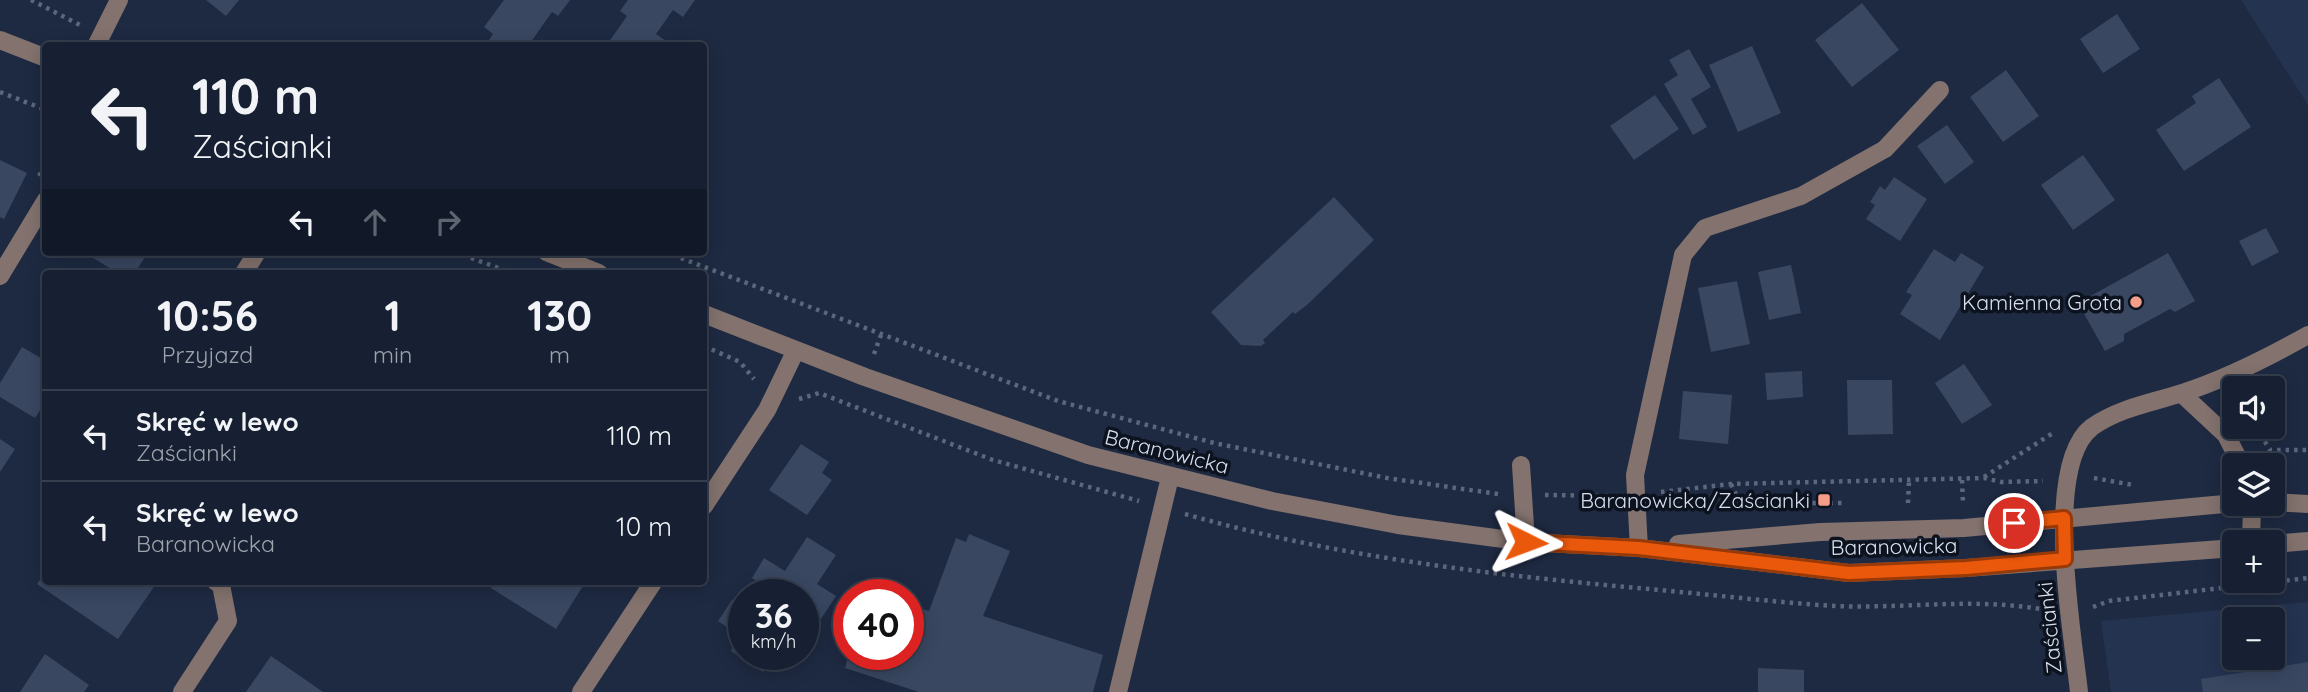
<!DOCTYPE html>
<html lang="pl">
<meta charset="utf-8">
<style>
:root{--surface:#162032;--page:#232d3e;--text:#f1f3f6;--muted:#9ea3ac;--line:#353e4d}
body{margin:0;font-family:Quicksand,sans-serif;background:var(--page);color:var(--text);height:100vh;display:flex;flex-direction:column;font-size:26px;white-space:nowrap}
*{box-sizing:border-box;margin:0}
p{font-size:23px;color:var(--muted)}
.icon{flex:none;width:38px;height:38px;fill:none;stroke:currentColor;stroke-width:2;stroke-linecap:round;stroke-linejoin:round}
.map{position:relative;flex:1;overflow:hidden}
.side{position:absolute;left:42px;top:270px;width:665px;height:315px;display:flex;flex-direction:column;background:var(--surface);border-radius:7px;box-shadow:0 4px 18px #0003,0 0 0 2px var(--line)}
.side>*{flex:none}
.hud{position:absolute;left:42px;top:42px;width:665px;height:214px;border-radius:7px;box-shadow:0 4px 18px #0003,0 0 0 2px var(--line);background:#162032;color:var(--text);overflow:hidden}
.tools{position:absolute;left:2222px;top:376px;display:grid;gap:14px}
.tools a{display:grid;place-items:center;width:63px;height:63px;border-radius:7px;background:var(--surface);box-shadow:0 4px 18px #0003,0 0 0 2px var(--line);font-size:35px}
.speed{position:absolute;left:728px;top:579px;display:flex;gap:14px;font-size:35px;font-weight:700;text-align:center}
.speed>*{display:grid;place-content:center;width:91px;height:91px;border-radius:50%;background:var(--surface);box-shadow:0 4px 18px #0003,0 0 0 2px var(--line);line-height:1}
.speed small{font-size:18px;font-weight:400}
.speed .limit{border:10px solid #d22;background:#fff;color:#111}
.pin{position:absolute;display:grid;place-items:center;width:60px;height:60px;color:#fff;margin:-30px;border:4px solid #fff;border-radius:50%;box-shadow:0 2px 7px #0007}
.me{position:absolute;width:77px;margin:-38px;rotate:93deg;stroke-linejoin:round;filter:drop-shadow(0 0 5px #0008)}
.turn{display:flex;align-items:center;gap:24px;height:147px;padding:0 35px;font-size:32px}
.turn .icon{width:91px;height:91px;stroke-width:2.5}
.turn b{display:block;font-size:49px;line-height:60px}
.lanes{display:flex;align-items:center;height:66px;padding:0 35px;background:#0003;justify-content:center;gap:35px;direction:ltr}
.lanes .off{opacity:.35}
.eta{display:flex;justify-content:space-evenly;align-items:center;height:119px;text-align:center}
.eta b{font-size:42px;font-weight:800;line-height:49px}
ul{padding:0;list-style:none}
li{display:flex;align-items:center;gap:21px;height:91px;padding:0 35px;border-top:2px solid var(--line)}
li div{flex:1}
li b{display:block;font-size:26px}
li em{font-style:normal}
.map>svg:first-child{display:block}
.built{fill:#243350;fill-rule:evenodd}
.building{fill:#394761}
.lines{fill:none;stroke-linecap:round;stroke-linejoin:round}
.path{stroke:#5c677c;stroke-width:4.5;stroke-dasharray:3.5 5;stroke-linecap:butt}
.minor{stroke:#83726e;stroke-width:18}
.route-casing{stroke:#983908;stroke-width:18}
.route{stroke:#ea580c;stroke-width:12}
.poi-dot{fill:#f49e8a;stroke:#0d131e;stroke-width:2.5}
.labels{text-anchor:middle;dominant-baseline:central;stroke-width:7;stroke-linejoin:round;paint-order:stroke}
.poi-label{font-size:21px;fill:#d6dfef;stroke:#0d131e;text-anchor:end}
.street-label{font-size:21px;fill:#d6dfef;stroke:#0d131e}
</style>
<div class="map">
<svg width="2308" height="692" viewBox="0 0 2308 692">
<rect width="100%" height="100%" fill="#1e2a42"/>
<path class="built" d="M2241 0H2308V105Z
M2308 602V692H2111L2101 621ZM2235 620H2273V658H2235Z"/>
<path class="building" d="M206 0H239L226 16Z
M504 0H570L558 16 552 12 528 46H485L493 34 484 27Z
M628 0H695L683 17 673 10 656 34 666 41 663 46H606L627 16 620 11Z
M1862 3 1899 50 1852 87 1815 40Z
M2117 14 2140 49 2103 73 2080 39Z
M1752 46 1781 113 1738 132 1709 65Z
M1689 49 1711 87 1691 99 1707 127 1693 135 1664 84 1678 75 1669 60Z
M2006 70 2039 116 2003 142 1970 97Z
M2219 78 2251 127 2184 171 2156 130 2196 103 2192 96Z
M1655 95 1679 129 1634 160 1610 126Z
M1947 125 1974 162 1945 184 1917 146Z
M2083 155 2115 200 2073 230 2041 185Z
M0 160 27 173 4 219 0 217Z
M1894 177 1927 199 1900 241 1866 219 1875 205 1870 202 1880 186 1885 190Z
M1334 197 1374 240 1307 305 1295 314 1293 312 1263 340 1265 343 1261 346 1241 345 1211 312Z
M2266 228 2279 252 2252 266 2239 241Z
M1934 249 1955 262 1961 253 1984 267 1940 340 1900 314 1912 295 1906 292Z
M83 252H148L135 273H118Z
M2168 253 2195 301 2175 312 2170 309 2124 334V341L2105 351 2078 303Z
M1791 265 1801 313 1769 320 1758 272Z
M1737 281 1750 344 1711 352 1698 288Z
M22 347 46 361V401L35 418 0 397V383Z
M1964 364 1992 405 1962 424 1935 383Z
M1802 371 1803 397 1767 400 1765 373Z
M1847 380H1892L1893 434 1848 435Z
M1683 391 1732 395 1728 444 1679 439Z
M0 439 15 449 0 472Z
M801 444 829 462 822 473 832 480 807 515 769 490Z
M969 534 1010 551 983 616 1103 655 1093 692H919L845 668 849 654H908V604L929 611 956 538 966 542Z
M807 537 836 555 817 584 836 596 819 622 803 612V595H777L752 578 764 558 785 571Z
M46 571V581H158L118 639 37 584Z
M495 581H586L556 629 491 588Z
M732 600 744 607V654H774L763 672 731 651 740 636 718 621Z
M45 654 89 685 84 692H20Z
M271 656 323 692H246Z
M2308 662V692H2203L2201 679Z
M1758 668 1804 670V692H1758Z"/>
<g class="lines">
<path class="path" d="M31 0 80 25
M0 92 46 110
M39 176 46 164
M455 252 512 273
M665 252 1058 401 1214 443 1387 478 1498 494
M704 346 740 362 754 379
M874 354 881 335
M799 399 819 393 993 460 1139 501
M2256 427 2270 450H2308
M1984 477 2053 433
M2094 478 2133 485
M1962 480 1963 503
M1731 484 1740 503H1846
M1661 492 1731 484 1984 478 2001 482 2043 481
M1545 495 1614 496
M1908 503 1909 481
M1185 514C1339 558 1501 576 1660 590 1713 595 1766 601 1819 605 1895 611 1970 596 2046 610
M2093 607 2109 601 2308 578"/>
<path class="minor" d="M0 40 46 58
M96 46 119 0
M546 252 599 273
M244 273 257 252
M0 276 46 200
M704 314 865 377 1088 455 1272 501 1398 525 1526 542 1639 548 1849 573 1966 568 2235 548
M2182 394 2226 435 2242 466
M1521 465 1526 542
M2273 502 2308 504
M704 506 767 410 796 350
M2251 542 2252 504
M1678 544 1820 532 1964 528 2235 503
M2273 544 2308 541
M1639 548 1635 475 1683 255 1705 228 1801 196 1885 149 1940 90
M182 692 228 621 221 585 215 581
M581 692 654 581
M1118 692 1170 477
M2079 692C2073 635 2042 465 2092 427 2119 408 2151 403 2182 393 2226 379 2267 358 2308 335"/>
</g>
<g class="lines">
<defs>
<path id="route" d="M1526 542 1639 548 1849 573 1966 568 2065 559 2064 518 2014 523"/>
</defs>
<use href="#route" class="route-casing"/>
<use href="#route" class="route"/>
</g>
<g class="poi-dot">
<circle cx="2136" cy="302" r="7"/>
<rect x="1817" y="493" width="14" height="14" rx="3.5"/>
</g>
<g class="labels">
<g class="poi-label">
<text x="2122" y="302">Kamienna Grota</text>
<text x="1810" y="500">Baranowicka/Zaścianki</text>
</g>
<g class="street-label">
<text transform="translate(1167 451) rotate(14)">Baranowicka</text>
<text transform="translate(1894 546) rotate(-1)">Baranowicka</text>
<text transform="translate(2049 628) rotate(-96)">Zaścianki</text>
</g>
</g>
</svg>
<div class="tools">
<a><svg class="icon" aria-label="sound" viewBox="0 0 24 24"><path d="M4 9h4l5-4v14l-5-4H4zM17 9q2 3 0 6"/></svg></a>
<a><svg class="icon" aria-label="layers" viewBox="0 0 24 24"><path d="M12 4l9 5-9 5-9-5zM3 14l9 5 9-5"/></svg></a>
<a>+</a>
<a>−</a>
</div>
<div class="speed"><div>36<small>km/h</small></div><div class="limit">40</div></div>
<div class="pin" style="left:2014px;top:523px;background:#d93025"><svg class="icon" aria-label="arrive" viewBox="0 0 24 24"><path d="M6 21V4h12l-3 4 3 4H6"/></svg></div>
<svg class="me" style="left:1526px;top:542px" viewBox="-20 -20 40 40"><path d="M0-17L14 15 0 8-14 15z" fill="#ea580c" stroke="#fff" stroke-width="4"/></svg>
<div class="hud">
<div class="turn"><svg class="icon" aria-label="left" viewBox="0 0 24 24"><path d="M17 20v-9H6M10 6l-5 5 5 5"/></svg><div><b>110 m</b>Zaścianki</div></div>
<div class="lanes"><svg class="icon" aria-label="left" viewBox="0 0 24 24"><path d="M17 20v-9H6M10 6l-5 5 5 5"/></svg><svg class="icon off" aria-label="ahead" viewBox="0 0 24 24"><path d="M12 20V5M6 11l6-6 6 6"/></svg><svg class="icon off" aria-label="right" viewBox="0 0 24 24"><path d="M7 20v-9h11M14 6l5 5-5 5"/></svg></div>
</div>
<section class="side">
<div class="eta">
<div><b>10:56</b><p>Przyjazd</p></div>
<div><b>1</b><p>min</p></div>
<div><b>130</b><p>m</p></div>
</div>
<ul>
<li><svg class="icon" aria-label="left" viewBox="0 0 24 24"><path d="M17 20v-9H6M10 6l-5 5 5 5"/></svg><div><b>Skręć w lewo</b><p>Zaścianki</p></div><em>110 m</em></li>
<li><svg class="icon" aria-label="left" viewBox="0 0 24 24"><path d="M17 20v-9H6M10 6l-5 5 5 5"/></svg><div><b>Skręć w lewo</b><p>Baranowicka</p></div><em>10 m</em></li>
</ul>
</section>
</div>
